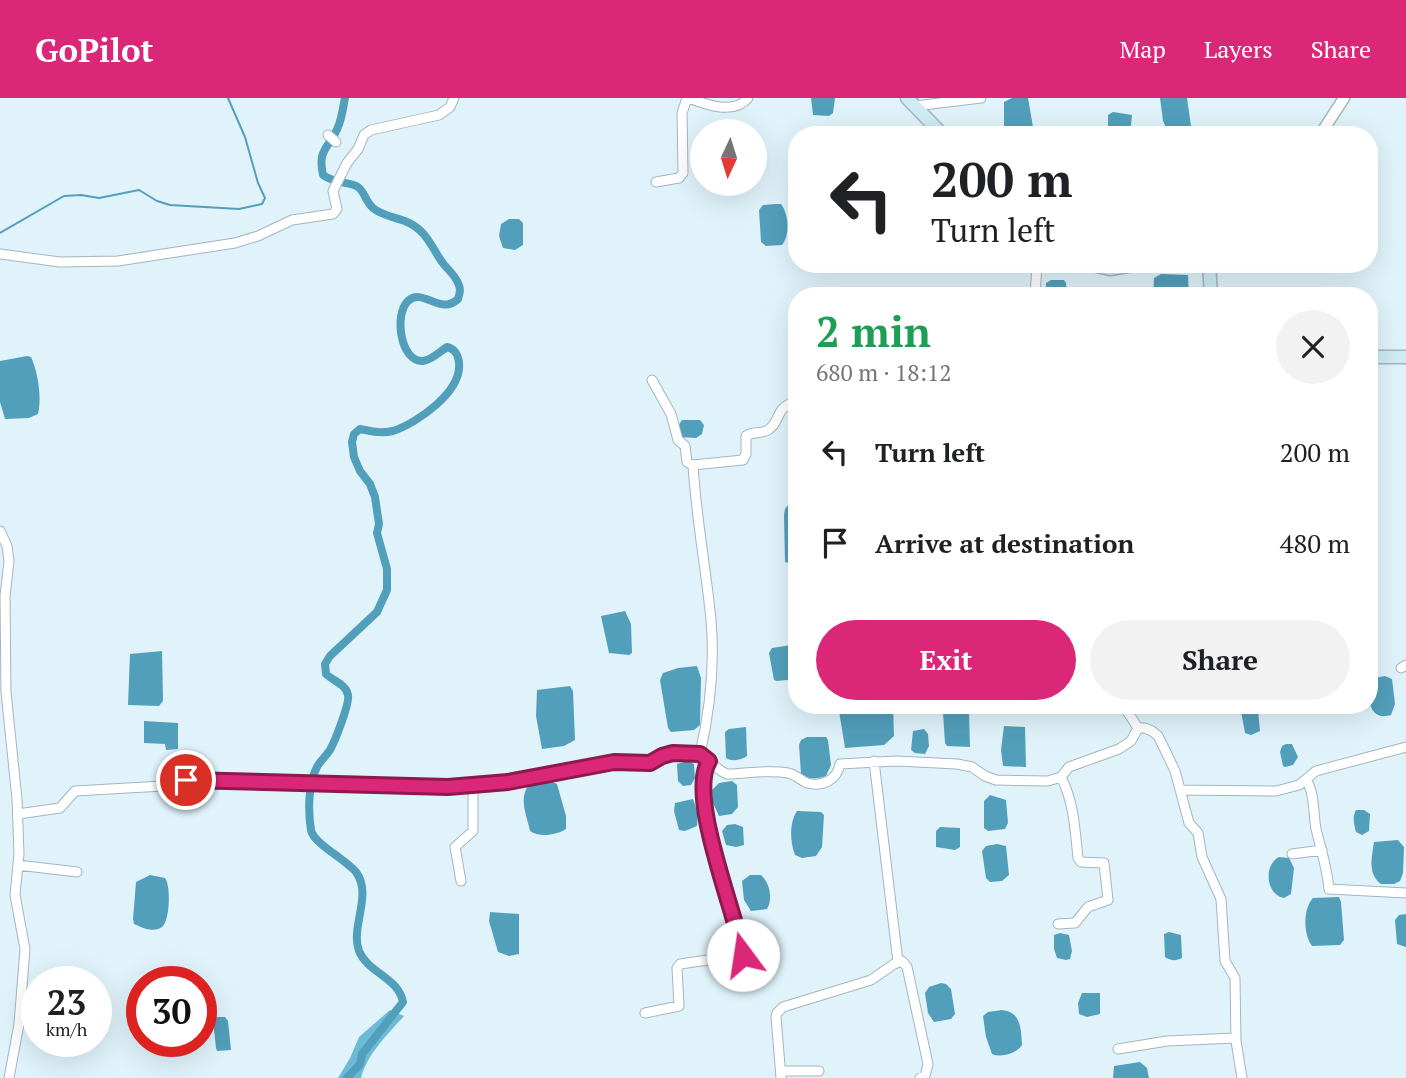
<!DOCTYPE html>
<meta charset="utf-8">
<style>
:root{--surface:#fff;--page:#f2f2f2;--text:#202124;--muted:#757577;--accent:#db2777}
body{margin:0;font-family:"PT Serif",serif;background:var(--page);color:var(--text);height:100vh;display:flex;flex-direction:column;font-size:26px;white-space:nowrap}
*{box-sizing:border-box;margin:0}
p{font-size:23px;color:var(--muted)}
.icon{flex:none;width:38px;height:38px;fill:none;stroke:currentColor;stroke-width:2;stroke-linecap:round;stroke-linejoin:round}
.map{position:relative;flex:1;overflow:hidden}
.drawer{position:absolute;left:788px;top:189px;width:590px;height:427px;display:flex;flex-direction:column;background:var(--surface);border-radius:28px;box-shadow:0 7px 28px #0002}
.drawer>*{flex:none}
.banner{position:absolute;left:788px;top:28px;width:590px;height:147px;border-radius:28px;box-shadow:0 7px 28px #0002;background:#fff;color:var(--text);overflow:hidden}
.needle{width:46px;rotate:184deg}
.tools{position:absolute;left:690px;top:21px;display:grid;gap:14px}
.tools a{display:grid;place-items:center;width:77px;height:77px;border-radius:50%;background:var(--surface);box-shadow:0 7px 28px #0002;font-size:35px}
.speed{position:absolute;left:21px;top:868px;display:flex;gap:14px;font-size:35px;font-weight:700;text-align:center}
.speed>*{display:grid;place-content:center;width:91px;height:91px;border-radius:50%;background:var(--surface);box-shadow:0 7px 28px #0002;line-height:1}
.speed small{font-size:18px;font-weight:400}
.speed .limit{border:10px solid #d22;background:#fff;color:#111}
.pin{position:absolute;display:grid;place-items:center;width:60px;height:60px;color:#fff;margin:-30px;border:4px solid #fff;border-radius:50%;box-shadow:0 2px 7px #0007}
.me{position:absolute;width:77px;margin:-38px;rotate:346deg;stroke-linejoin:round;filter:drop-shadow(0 0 5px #0008)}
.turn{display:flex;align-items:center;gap:24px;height:147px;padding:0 28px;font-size:32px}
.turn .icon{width:91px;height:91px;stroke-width:2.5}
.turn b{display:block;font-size:49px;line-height:60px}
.round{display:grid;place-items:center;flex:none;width:74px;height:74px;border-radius:37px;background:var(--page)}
.headline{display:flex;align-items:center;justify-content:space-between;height:119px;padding:0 28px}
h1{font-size:42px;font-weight:600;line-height:52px;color:#1e9e55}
.cta{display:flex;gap:14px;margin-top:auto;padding:14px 28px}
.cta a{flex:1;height:80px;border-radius:42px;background:var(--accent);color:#fff;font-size:28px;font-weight:600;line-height:80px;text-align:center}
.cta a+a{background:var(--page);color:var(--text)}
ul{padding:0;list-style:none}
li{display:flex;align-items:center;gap:21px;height:91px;padding:0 28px}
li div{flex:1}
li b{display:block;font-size:26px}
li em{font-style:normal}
header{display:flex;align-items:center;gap:42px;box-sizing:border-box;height:98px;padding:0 35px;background:var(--accent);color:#fff}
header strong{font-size:33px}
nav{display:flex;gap:38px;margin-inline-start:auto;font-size:24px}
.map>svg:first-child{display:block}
.forest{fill:#6dbad7}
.water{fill:#529fbb}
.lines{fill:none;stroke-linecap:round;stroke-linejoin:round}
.stream{stroke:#529fbb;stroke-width:2}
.canal{stroke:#529fbb;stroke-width:8}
.minor-casing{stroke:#a3b6bd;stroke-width:11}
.tertiary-casing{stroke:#a3b6bd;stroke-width:13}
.secondary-casing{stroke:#a3b6bd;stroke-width:15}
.minor{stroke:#fff;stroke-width:9}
.tertiary{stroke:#fff;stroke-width:10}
.secondary{stroke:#cfebf5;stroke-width:12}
.route-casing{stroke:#8e194d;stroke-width:18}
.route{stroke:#db2777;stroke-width:12}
</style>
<header>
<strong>GoPilot</strong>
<nav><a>Map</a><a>Layers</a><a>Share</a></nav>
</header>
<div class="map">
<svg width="1406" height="980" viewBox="0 0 1406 980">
<rect width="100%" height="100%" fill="#e0f3fb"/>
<path class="forest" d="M390 912 404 918C388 936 367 956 361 980H338L350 960 359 939Z"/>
<path class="water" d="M811 0H835L833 15 829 18 813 17Z
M1012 0H1028L1033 29 1028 37H1004V4Z
M1160 0H1187L1191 28 1167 32 1163 23Z
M1113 14 1132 17 1130 37H1108V17Z
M776 106H781C789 116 790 138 782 147L766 148 761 144 759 112 763 107Z
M509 121H519L523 125V147L515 152 503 150 499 138 501 126Z
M1161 176 1188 177 1189 198H1153L1154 180Z
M1051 182H1064L1066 185 1067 198H1046V185Z
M27 258 31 259C38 274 42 300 38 316L29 320 5 321 0 304V263Z
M682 322H700L704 327 702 336 696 340 679 339 678 328Z
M788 407 796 408V467L785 464 784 417 785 411Z
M625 513 631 526 632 555 629 557 609 555 601 518Z
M791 547 795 548 796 581 777 583 774 582 769 555 772 550Z
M162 553 163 603 159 608 128 607 130 556Z
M697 568 701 580 700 627 694 632 671 634 668 630 660 582 663 575 678 570Z
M1385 578 1392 581 1395 606 1391 617C1367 624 1368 597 1369 581Z
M570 588 573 593 575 642 564 648 542 651 536 618 537 592Z
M838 607H893L894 638 884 647 845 650Z
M1249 609H1255L1258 612 1260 633 1251 637 1245 635 1241 613Z
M948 611H959L969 615 970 649 947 648 945 645 943 615Z
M144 623 178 625V651L166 652 165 646 144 645Z
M1004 628 1025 629 1026 669 1003 668 1001 652Z
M746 629 747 658C742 662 732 664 726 660L725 634 729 631Z
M924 631 928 636 929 648 925 656 915 655 911 652 913 633Z
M807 639H826L828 642 831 667 826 678C817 681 808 682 801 676L799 647 801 642Z
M1286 646H1292L1298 659 1293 667 1285 669 1283 668 1280 654 1282 648Z
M688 663 694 666 695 680 691 687 683 688 678 683 677 666Z
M732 683 737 687 738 709 732 716 719 718 713 705 712 692 719 685Z
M552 684 557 686 566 718V731C557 737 539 740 530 733 527 718 518 700 529 687Z
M990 697 1006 702 1008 725 1005 731 988 733 984 730V703Z
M693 701 698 716 697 728 685 733 679 732 674 713 675 705Z
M1356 712H1364L1370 716 1369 733 1362 737 1356 734C1354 726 1352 719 1356 712Z
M797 713 821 714 824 717 822 749 816 758 802 760 795 757C790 744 789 725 797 713Z
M727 727 735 726 743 729 744 747 736 749 726 747 722 733Z
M940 729 960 730V749L955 752 936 749V733Z
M1398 742 1404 749 1403 775 1400 783 1394 786H1381C1367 776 1372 758 1374 744Z
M997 746 1006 748 1009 777 1002 783 990 784 986 780 982 753 986 748Z
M1279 759 1289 760 1294 770 1291 796 1284 800C1266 797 1263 767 1279 759Z
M150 777 165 780C171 787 170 823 162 829 153 835 143 830 134 826L133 821 136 784Z
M750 777H761C770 785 773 801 767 811L751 813 744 802 742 783Z
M1339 799 1341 804 1344 842 1340 847 1312 848C1303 836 1303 811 1313 800Z
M490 814 519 816V856L509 858 498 854 489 823Z
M1406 816V849L1397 846 1395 822 1399 817Z
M1169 834 1181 837 1182 860C1176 863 1171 863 1165 859L1164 836Z
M1060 835 1069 837 1072 853 1070 861 1066 862 1057 860 1054 851V837Z
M941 885 946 886 951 891 955 916 951 921 934 924 928 915 925 895 929 889Z
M1082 895H1100V916L1087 919 1079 916 1078 905Z
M1002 912C1021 914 1021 930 1022 947 1016 956 1001 960 992 956L986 939 983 918 988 914Z
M215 919H225L228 923 231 952 217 953 216 950 213 922Z
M1140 964 1147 970 1149 980H1113L1114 968Z"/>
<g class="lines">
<path class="stream" d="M0 135 64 98 81 97 99 100 139 92 157 103 170 107 239 111 262 106 265 100 258 85 245 39 228 0"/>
<path class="canal" d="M345 0C343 9 342 20 338 29 330 50 317 50 323 77 337 87 349 83 358 89 364 93 366 104 373 110 382 118 396 119 407 124 426 132 431 148 442 164 447 171 455 177 458 185 461 191 460 195 458 201 440 218 423 189 408 203 394 216 400 264 423 263 432 262 439 254 447 249 455 251 458 256 459 265 462 294 417 325 393 333 381 336 371 333 360 331L354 336 352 344 354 359 360 373 370 386 375 399 379 426 377 435 387 471V492L377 514 330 558 325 566 326 576C333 583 346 586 348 597 350 605 335 643 330 652 326 658 320 663 317 669 308 685 308 714 311 732 313 745 345 761 356 774 373 797 350 829 359 853 368 875 398 879 403 904L362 956 360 966 347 980"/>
<defs>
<path id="minor" d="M689 0C707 7 734 17 748 0
M915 8 981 0
M328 37 336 44
M656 84 679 80 683 75 682 15 687 0
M0 156 60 164 118 163 235 145 258 138 292 122 333 116 337 111 333 93 347 65 358 51 364 37 371 32 439 17 450 9 454 0
M1035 198 1037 166
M652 282 671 316 678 342 685 348 687 364 693 367
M0 433 7 448 9 463 5 498 6 594 17 701 19 756 15 797 25 851 19 926 9 980
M1401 570 1406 567
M1123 607 1138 630
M700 656C710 612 715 567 711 522 706 470 696 419 693 367L743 362 746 356V338C753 333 762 336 768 332 782 323 774 309 796 304
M874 663 898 864
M1306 682C1315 695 1313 715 1316 731 1321 751 1327 770 1329 791L1406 795
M1180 692 1276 693 1299 687 1316 673 1406 649
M18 716 60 710 75 693 163 688 175 683H257L448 689 507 684 614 664 650 665 662 658 689 655 700 656 721 673 727 676C746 676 768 671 788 675 795 676 800 682 807 685 823 689 837 682 840 666L896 663 957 666 972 669 985 678 996 682 1048 683 1061 679 1069 669 1119 651 1131 643 1138 630H1145L1152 633 1158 638 1165 652 1175 673 1189 725 1198 735 1202 759 1221 801 1225 863 1235 880 1236 943 1242 980
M1292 756 1322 752
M18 767 77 774
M461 783 455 749 473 733V687
M1058 826 1075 825 1088 809 1108 802 1104 765 1081 764 1078 760C1075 732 1074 704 1061 679
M645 915 679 908 677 870 680 866 743 857C736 815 687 699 709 663
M1118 951 1167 943 1236 940
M781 973H819
M781 980 776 919 777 915 783 909 871 882 894 866 902 863 907 869 928 966 925 978 920 980"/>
<path id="tertiary" d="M1320 37 1344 0"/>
<path id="secondary" d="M907 0 943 37
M1088 166 1110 171 1139 166
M1209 166 1211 198
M1368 259H1406"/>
</defs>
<use href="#minor" class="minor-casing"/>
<use href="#tertiary" class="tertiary-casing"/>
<use href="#secondary" class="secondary-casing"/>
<use href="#minor" class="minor"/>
<use href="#tertiary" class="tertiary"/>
<use href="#secondary" class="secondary"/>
</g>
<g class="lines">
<defs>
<path id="route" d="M186 682 448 689 508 684 614 664 650 665 662 658 673 655 700 656 709 663C687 699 736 815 743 857"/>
</defs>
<use href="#route" class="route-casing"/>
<use href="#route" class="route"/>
</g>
</svg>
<div class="tools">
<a><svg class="needle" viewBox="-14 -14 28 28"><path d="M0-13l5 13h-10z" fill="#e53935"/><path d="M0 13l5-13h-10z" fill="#757577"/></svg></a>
</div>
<div class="speed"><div>23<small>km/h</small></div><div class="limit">30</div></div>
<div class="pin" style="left:186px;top:682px;background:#d93025"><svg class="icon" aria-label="arrive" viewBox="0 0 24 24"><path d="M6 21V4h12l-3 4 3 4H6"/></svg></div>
<svg class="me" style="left:743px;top:857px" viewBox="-20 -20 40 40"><circle r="19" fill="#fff"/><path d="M0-13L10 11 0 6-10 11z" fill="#db2777"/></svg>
<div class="banner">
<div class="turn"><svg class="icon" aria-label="left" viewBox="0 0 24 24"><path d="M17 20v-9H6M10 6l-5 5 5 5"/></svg><div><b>200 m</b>Turn left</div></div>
</div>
<section class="drawer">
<div class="headline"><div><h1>2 min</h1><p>680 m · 18:12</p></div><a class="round"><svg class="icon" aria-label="close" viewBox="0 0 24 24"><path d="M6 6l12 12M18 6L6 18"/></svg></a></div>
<ul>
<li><svg class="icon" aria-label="left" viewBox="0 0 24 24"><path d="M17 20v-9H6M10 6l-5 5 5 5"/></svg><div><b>Turn left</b></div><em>200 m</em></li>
<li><svg class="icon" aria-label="arrive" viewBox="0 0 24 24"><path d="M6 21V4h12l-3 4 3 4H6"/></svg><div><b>Arrive at destination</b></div><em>480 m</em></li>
</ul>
<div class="cta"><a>Exit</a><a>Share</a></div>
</section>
</div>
